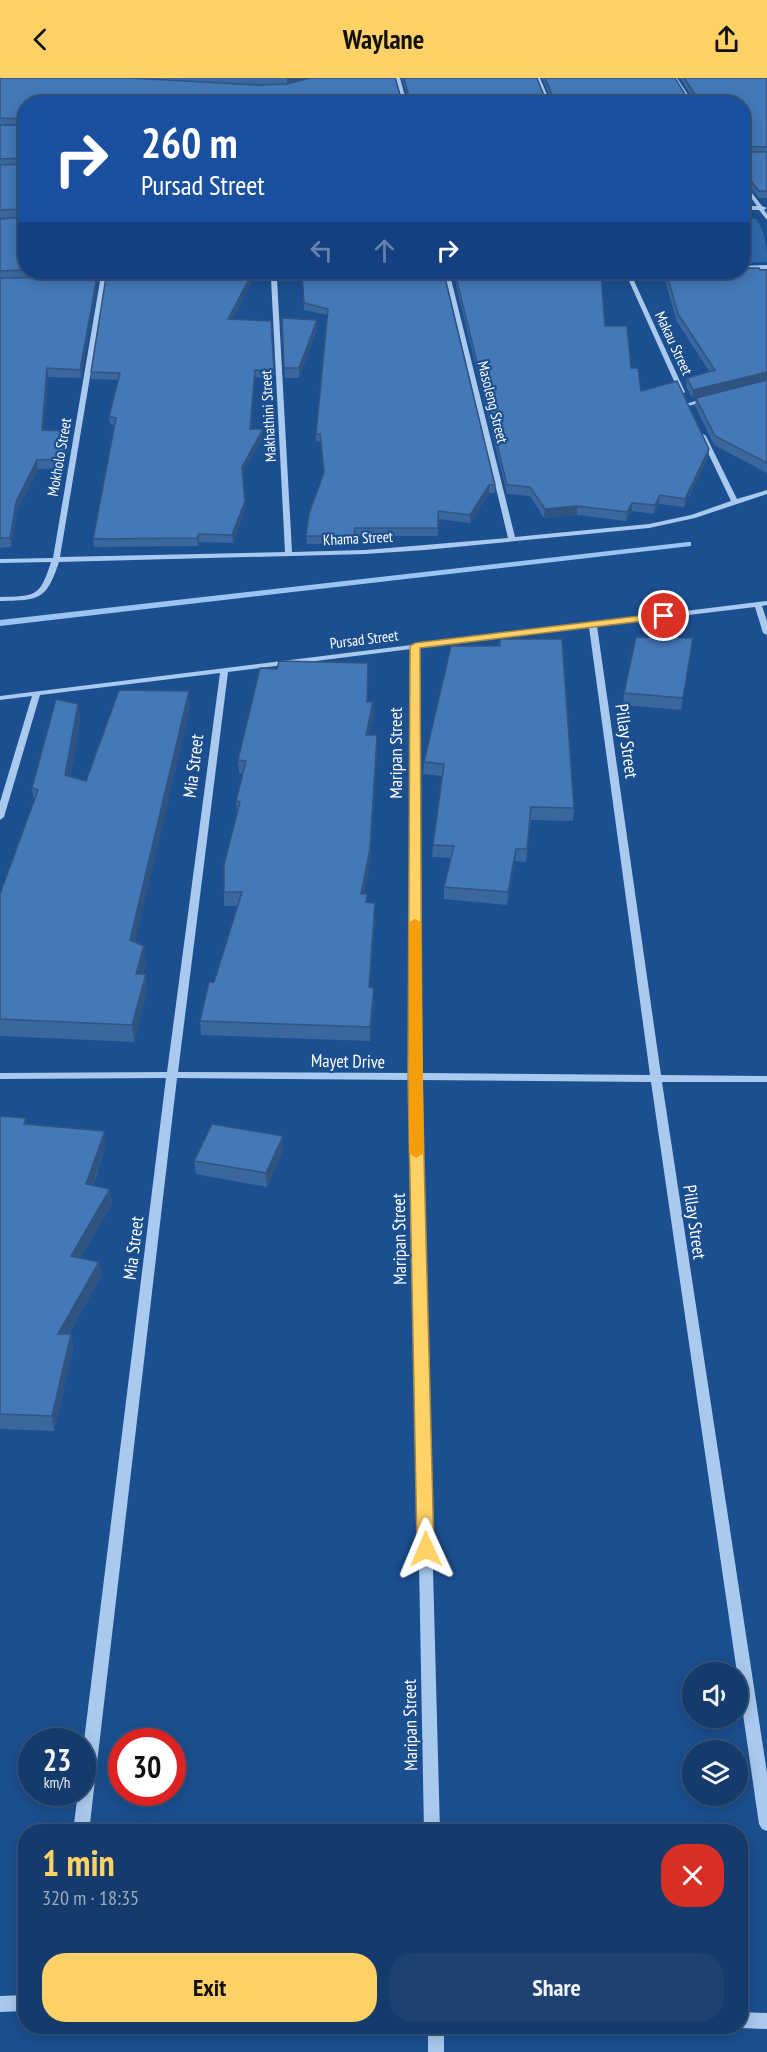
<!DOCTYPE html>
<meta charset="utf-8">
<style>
:root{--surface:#143b6b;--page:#1d4271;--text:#f1f3f6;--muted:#9dadc1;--line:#33557e;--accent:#ffd166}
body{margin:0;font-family:"PT Sans Narrow",sans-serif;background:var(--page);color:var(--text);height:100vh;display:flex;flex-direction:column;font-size:22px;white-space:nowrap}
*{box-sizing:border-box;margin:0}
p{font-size:20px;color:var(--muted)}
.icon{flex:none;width:33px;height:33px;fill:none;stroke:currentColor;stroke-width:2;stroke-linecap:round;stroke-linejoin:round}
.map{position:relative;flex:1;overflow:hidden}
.panel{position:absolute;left:18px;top:1746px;width:730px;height:210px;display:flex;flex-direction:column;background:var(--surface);border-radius:24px;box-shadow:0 3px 15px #0003,0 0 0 2px var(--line)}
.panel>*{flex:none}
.top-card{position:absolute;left:18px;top:18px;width:732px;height:183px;border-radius:24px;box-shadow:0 3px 15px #0003,0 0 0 2px var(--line);background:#1a4fa0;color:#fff;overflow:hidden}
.tools{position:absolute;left:682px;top:1584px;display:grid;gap:12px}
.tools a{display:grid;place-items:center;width:66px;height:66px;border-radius:50%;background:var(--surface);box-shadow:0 3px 15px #0003,0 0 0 2px var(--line);font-size:30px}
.speed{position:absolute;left:18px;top:1650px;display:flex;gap:12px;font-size:30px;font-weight:700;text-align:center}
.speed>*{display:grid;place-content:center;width:78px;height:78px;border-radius:50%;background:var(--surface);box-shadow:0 3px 15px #0003,0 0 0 2px var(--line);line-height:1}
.speed small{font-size:15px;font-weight:400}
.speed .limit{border:9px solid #d22;background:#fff;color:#111}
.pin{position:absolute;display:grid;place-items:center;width:51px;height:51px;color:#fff;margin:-26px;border:3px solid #fff;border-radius:50%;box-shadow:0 2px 6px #0007}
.me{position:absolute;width:66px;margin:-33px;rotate:359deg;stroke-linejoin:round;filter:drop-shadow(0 0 4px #0008)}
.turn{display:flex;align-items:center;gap:21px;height:126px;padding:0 24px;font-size:27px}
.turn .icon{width:78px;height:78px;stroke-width:2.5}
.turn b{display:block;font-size:42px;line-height:51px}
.lanes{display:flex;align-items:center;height:57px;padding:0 24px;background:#0003;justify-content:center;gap:30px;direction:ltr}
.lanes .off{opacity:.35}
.round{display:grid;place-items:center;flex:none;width:63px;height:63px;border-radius:24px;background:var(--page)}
.headline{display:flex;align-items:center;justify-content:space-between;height:102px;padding:0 24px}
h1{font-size:36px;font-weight:700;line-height:45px;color:var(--accent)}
.primary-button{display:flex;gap:12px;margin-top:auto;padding:12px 24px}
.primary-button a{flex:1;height:69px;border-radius:24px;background:var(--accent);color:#111;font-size:24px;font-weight:700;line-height:69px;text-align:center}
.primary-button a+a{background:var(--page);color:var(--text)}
header{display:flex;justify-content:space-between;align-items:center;height:78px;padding:0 24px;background:var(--accent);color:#111;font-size:27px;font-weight:700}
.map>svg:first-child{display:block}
.green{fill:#2e69ad}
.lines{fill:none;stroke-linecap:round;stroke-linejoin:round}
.stream{fill:#9cc4f0;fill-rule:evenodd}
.minor{fill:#a9c9ee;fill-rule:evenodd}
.wall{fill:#3a679d}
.shaded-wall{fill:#305480}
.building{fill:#4478b7;stroke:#305480;stroke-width:1.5}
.route{fill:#ffd166;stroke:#a68842;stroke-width:1.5}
.slow{fill:#f59e0b}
.labels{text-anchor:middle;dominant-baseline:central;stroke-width:4.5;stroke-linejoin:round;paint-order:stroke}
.far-street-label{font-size:15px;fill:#fff;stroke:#1b4f8f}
.street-label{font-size:18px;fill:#fff;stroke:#1b4f8f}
</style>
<header><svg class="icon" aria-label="back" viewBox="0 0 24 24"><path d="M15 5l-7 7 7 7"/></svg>Waylane<svg class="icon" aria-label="share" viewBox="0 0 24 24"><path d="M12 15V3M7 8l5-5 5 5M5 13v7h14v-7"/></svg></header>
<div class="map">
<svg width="767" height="1974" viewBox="0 0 767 1974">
<rect width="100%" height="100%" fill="#1b4f8f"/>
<path class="green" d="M742 139 756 141C765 154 767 168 767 184L743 185Z"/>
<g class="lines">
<path class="stream" d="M688 464H691V468L0 548V542Z"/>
<path class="minor" d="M396 0H400L407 26H403Z
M536 0H540L551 26H547Z
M673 0H677L694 26H689Z
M742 102 762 128 767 130 764 132 767 136V142L759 132H742V128H757L742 107Z
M767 187V191L742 192V188Z
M421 194H553L550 196 450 197 515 459 649 446 691 437 731 423 700 358 703 356 706 358 737 421 767 412V416L695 440 649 450 425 472 365 476 59 484C46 523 39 522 0 523V519C36 518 40 519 51 484L0 485V481L53 480 100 203H80L79 202 82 200 118 199 121 201 106 203 60 479 285 474 271 201H236L235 200 238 198 316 196 319 198 316 200 277 201 292 474 365 472 508 460 445 197H419Z
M625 194H630L685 314 684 315 679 314Z
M709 319 712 321 711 322 688 328 685 326Z
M767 523V527L762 528 767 543V557L763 555 755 529 597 548 661 997 767 998V1004H662L767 1695V1753L762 1751 759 1746 651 1004 420 1002 440 1754H424L410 1002 177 1000 89 1754H73L78 1714H82V1679L166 1000 0 1001V995L167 994 220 595 40 617 4 739 0 742V724L32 618 0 622V618ZM589 549 650 997 420 995 419 570ZM411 571 410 995 178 994 228 594Z
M26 1917V1933L0 1934V1918Z
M741 1934 767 1935V1951L741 1950 737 1948H741Z
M428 1948H444V1974H428Z"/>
</g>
<path class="wall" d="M0 0H310L407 22 408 21 402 0H537L545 20 551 22 542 0H675L688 21H693L680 0H767V120H759L742 100V26H26V139L0 140Z
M742 103 749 113 748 120H742Z
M26 139V194H257L256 195 0 200V141Z
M760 192H767V395L714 367 695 328 696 320 740 309 692 320 686 308 687 300 709 293 677 244 665 202 666 194H742Z
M499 195 605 248 631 290 641 313 709 371 708 379 684 429 659 426 654 436 632 433 626 443 577 437 544 440 530 418 507 416 456 207V199L499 200Z
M302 196 495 407V415H489L470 445 438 441V458H355L354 466H307L306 458 324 395 321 364 316 363V356L328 237 304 232Z
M0 200 97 206 81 300 48 299 43 352 69 353 70 361 62 390 38 391 17 433 11 469 0 470Z
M252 204 232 241 274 292V300L255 299 251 351H263V359L242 396 245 431 233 465 199 464 198 468 94 469 93 461 114 347 110 346 109 338 118 302 91 301V294Z
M282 240 317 251 299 300H285Z
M500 561 574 730 573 743 531 742 526 784 515 783 507 827 444 821V809L451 780 432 779 433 767 442 698 423 696 424 684 500 568Z
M691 572 681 632 623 627 624 615Z
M367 624H373L374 637 369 657H377V670L370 785 364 816 367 824 375 825V839L370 909 374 910V924L370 963 201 957 200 943 214 904 238 828H224V814L237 737 236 723 243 696 239 695 238 682Z
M78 626 80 641 70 699 86 703 190 629 135 864 144 868 146 885 143 896 147 913 134 964 0 958V816L34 723 32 710Z
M0 1038 26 1040 27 1047 106 1067 93 1108 110 1111 112 1126 80 1180 99 1184 101 1198 69 1256H71L73 1271 54 1353 0 1351Z
M283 1058V1072L267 1109 196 1096 194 1083Z"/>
<path class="shaded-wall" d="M287 0H310L287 6Z
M251 197 252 204 229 248 228 241Z
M97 199V206L81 300 80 292Z
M317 242V251L299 300V290Z
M47 290 48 299 43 361 42 352Z
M255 292V299L250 358V351Z
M767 294V303L692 320 693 312Z
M263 351V359L242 397V389Z
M69 353 70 361 62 390V381Z
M709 371 708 379 684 429 685 421Z
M37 382 38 391 17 433 11 469 10 460 16 424Z
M489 407V415L470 445V437Z
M660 417 659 426 654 436 655 427Z
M245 423V431L233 465 232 457Z
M632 425V433L626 443 627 434Z
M577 428V437L544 440 545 431Z
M199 456V464L198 468 197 460Z
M189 613 190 629 132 879 130 862Z
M373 624 374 637 366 670V657Z
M78 626 80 641 67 714 65 697Z
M377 657V670L370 785 362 830 361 816Z
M516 771 515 783 507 827 508 814Z
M375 825V839L369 923V909Z
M144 868 146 885 138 913 136 896Z
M146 896 147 913 134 964 132 947Z
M374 910V924L370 963V949Z
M105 1053 106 1067 88 1120 86 1106Z
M283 1058V1072L267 1109 266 1095Z
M110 1111 112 1126 73 1192 71 1178Z
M99 1184 101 1198 61 1270 58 1256Z
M71 1256 73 1271 54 1353 52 1338Z"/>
<path class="building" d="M0 0H130L258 7 287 6 310 0H395L401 20 407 22 409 19 404 0H537L545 20 551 22 553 19 545 0H675L688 21H696V18L684 0H767V69L742 68V26H26V41L0 40Z
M26 46V81L25 80 0 81V47H25Z
M742 74H767V113H759L743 93 742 94Z
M26 86V133L25 131 0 132V87Z
M742 103 749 113H742Z
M26 139V192L0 193V141Z
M742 190H759L760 192H767V294L693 312 687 300 715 292 678 236 666 194H742Z
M433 194 436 200H445L495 407H489L470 437 438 433V450H355L354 458H306L309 436 324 394 320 356H316L328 231 304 225 302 196Z
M499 195H601L605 248H627L631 290H638L641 313 677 303 709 371 685 421 660 417 655 427 632 425 627 434 577 428 545 431 530 409 507 407 456 199 500 200Z
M251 197 228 241 271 243 274 292H255L250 351H263L242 389 245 423 232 457 199 456 197 460 93 461 116 340 109 338 120 295 91 294 106 199Z
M97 199 80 292 47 290 42 352 69 353 62 381 37 382 16 424 10 460H0V200Z
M282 240 317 242 299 290H284Z
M767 302V385L715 358 696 320Z
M636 559 693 560 683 620 624 615Z
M500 561H562L574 730 531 729 527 771H516L508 814 444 809 454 768 433 767 444 686 424 684 451 568H500Z
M279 583 368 585 367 624H373L366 657H377L370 771 361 816H367L366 824 375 825 369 909 374 910 370 949 200 943 209 904H214L242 814H224V786L240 724 236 723 246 683 238 682 260 590 277 591Z
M119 612 189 613 130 862 144 868 136 896H146L132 947 0 941V816L38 712 32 710 56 621 78 626 65 697 86 703Z
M0 1038 26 1040 24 1046 105 1053 86 1106 110 1111 71 1178 99 1184 58 1256H71L52 1338 0 1336Z
M212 1046 283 1058 266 1095 194 1083Z"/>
<path class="route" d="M664 535 668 536V540L420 570 422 1000 434 1471 432 1476 426 1478 419 1476 417 1471 408 1000 410 568 415 565Z"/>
<path class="slow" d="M415 841 421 844 424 1075 416 1080 409 1075V844Z"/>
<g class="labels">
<g class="far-street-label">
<text transform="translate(674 265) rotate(65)">Makau Street</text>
<text transform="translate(493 324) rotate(76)">Masoleng Street</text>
<text transform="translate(268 338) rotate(-93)">Makhathini Street</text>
<text transform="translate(59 379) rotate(-80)">Mokholo Street</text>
<text transform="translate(358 460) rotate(-3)">Khama Street</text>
<text transform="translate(364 561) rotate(-7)">Pursad Street</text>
</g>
<g class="street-label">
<text transform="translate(627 663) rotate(82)">Pillay Street</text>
<text transform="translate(395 675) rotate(-90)">Maripan Street</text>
<text transform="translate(193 688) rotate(-83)">Mia Street</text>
<text transform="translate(348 983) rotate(1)">Mayet Drive</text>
<text transform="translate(695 1144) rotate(82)">Pillay Street</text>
<text transform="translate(399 1161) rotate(-91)">Maripan Street</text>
<text transform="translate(133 1170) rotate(-83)">Mia Street</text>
<text transform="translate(410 1647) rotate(-91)">Maripan Street</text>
</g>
</g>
</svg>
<div class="tools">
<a><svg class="icon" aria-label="sound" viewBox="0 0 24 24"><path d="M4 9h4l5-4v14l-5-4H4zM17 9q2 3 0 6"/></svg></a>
<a><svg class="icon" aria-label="layers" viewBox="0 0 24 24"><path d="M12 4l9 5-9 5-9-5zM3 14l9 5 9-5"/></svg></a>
</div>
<div class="speed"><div>23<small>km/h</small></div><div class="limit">30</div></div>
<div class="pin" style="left:664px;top:538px;background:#d93025"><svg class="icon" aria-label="arrive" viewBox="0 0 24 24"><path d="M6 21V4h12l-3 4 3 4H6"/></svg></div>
<svg class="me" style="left:426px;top:1471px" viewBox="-20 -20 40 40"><path d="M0-17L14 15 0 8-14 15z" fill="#ffd166" stroke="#fff" stroke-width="4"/></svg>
<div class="top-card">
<div class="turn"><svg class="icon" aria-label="right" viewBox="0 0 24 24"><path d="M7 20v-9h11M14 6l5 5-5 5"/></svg><div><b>260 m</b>Pursad Street</div></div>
<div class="lanes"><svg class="icon off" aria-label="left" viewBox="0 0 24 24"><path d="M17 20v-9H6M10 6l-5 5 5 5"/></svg><svg class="icon off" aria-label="ahead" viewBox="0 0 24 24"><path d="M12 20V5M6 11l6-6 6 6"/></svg><svg class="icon" aria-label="right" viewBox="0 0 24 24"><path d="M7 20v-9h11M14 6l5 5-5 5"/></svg></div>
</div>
<section class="panel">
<div class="headline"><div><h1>1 min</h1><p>320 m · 18:35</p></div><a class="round" style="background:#d93025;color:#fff"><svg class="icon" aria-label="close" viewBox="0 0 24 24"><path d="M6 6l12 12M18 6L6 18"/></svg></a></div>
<div class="primary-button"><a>Exit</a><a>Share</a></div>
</section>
</div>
